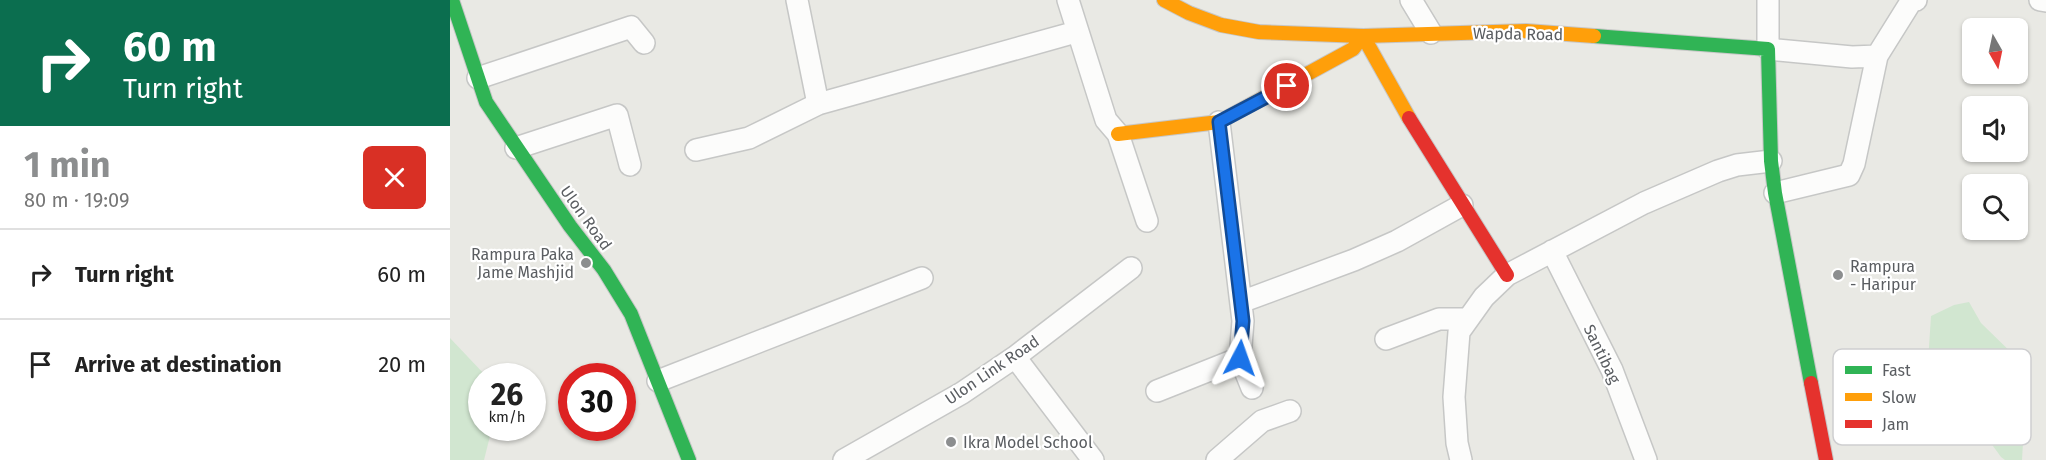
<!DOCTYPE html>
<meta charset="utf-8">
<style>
:root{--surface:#fff;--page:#f6f6f6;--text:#222;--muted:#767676;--line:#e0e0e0;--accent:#8c8e8f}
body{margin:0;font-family:"Fira Sans",sans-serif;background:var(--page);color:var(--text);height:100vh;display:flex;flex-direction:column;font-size:22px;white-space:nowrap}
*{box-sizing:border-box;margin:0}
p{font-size:20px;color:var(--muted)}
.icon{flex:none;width:33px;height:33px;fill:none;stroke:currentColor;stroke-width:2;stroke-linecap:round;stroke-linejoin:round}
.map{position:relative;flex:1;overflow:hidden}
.drawer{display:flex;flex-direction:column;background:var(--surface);width:450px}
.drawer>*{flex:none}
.guide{background:#0b6e4f;color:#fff;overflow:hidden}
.needle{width:39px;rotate:171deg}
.fabs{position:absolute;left:1512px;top:18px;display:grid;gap:12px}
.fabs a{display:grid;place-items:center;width:66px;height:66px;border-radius:9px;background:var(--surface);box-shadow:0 2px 4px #0004;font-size:30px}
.speed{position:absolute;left:18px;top:363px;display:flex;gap:12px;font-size:30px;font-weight:700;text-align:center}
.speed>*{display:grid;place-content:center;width:78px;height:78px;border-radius:50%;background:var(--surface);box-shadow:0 2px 4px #0004;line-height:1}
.speed small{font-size:15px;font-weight:400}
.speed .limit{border:9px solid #d22;background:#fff;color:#111}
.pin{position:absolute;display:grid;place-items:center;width:51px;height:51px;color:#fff;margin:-26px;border:3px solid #fff;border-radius:50%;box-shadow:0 2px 6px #0007}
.me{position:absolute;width:66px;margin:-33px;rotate:4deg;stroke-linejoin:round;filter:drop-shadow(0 0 4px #0008)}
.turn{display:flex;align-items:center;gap:21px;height:126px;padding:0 24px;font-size:27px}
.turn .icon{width:78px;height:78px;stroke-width:2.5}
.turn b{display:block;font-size:42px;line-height:51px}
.round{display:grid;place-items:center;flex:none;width:63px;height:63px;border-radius:9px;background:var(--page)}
.summary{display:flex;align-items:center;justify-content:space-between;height:102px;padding:0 24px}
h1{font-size:36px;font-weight:700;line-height:45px;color:var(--accent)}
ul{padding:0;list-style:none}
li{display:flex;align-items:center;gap:18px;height:90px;padding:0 24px;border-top:2px solid var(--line)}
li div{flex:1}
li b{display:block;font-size:22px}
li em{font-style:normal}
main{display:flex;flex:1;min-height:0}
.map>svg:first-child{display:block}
.green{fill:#d1e6d0}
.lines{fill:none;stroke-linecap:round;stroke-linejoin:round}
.street-casing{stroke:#c6c7c6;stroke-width:24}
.fast-casing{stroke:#c7c7c7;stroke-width:16}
.slow-casing{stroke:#c7c7c7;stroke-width:16}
.jam-casing{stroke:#c7c7c7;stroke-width:16}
.street{stroke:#fcfcfb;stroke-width:21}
.fast{stroke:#30b455;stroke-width:14}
.slow{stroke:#ff9f0a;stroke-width:14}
.jam{stroke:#e5322d;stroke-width:14}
.route-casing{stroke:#114b97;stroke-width:15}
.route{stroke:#1a73e8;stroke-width:10}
.poi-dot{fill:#8c8e8f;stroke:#fff;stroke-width:2}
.labels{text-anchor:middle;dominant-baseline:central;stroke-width:4.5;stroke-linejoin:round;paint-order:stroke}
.street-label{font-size:16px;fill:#5a5d61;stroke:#fff}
.poi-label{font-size:16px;fill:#5a5d61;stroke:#fff;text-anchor:start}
.key{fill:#fff;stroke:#ceced0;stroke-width:1.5}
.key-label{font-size:16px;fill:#5a5d61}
</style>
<main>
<section class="drawer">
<div class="guide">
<div class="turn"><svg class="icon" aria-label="right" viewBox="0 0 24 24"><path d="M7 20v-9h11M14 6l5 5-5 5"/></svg><div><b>60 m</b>Turn right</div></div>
</div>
<div class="summary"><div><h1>1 min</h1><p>80 m · 19:09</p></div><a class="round" style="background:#d93025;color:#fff"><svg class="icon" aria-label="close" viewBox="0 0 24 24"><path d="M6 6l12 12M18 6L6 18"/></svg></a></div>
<ul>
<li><svg class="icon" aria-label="right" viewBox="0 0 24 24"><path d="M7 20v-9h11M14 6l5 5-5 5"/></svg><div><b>Turn right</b></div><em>60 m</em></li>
<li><svg class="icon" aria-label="arrive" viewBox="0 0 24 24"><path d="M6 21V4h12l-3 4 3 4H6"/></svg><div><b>Arrive at destination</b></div><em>20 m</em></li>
</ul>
</section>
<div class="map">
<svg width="1596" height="460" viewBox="0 0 1596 460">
<rect width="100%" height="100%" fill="#e9e9e4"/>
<path class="green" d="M1519 302 1531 323 1571 362 1570 391 1563 393 1552 425H1574L1572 460H1555L1551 457 1535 435 1515 440 1497 436 1473 423 1466 413 1463 395 1477 378 1481 316 1504 305Z
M0 338 36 376H32V428H42L34 460H0Z"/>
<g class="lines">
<defs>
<path id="street" d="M347 0 368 104
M618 0 656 120 668 134 697 221
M961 0 981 33
M1318 0V49L1402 57 1427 56
M1590 0 1596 1
M28 78 181 27 194 43
M769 122 793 321 790 358 802 388
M66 148 167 115 180 165
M246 150 299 138 368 104 626 32
M1325 193 1399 175 1404 164 1427 56 1462 0H1466
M1102 251 1162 370 1196 460
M791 302 904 260 947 241 1012 205
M936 339 989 319H1017
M565 357 643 460
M208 381 472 278
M707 391 790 358
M394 460 512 393 565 357 681 268
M767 460 812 421 840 411
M1011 460 1007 443 1004 397 1009 332 1034 297 1057 275 1194 203 1268 171 1287 165 1321 161"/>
<path id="fast" d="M2 0 36 102 120 226 154 270 181 314 239 460
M1144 36 1318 49 1321 161 1325 193 1361 383"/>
<path id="slow" d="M714 0 739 13 771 25 809 32 913 36 1076 31 1144 36
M668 134 769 122 903 49 913 36 959 118"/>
<path id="jam" d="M959 118 1057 275
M1361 383 1376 460"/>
</defs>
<use href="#street" class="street-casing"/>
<use href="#fast" class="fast-casing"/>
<use href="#slow" class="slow-casing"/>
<use href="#jam" class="jam-casing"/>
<use href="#street" class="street"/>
<use href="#fast" class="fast"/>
<use href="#slow" class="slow"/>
<use href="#jam" class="jam"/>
</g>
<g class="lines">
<defs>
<path id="route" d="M790 358 793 321 769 122 837 86"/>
</defs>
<use href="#route" class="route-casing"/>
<use href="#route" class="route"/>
</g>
<g class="poi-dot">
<circle cx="136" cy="263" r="6"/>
<circle cx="1388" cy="275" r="6"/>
<circle cx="501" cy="442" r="6"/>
</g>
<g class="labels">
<g class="street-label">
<text transform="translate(1068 34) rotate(1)">Wapda Road</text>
<text transform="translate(136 218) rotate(54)">Ulon Road</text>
<text transform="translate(1152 354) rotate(64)">Santibag</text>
<text transform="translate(542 370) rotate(-34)">Ulon Link Road</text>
</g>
<g class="poi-label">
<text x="124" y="254" text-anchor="end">Rampura Paka<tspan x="124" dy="18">Jame Mashjid</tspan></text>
<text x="1400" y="266">Rampura<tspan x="1400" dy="18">- Haripur</tspan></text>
<text x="513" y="442">Ikra Model School</text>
</g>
</g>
<rect x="1383" y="349" width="198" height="96" rx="9" class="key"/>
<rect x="1395" y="366" width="27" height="8" fill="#30b455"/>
<rect x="1395" y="393" width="27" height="8" fill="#ff9f0a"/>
<rect x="1395" y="420" width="27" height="8" fill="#e5322d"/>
<g class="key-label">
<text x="1432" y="376">Fast</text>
<text x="1432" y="403">Slow</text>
<text x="1432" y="430">Jam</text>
</g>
</svg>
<div class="fabs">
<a><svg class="needle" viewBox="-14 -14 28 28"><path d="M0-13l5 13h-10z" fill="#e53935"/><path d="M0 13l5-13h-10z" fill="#767676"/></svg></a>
<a><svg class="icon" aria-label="sound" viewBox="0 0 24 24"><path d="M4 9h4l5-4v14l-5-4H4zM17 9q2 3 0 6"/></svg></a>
<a><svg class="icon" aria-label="search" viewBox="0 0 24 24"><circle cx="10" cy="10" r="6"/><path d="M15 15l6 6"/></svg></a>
</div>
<div class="speed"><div>26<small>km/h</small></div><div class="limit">30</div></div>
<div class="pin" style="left:837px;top:86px;background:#d93025"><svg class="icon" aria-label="arrive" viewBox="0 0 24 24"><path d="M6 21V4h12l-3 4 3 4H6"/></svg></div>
<svg class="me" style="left:790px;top:358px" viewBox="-20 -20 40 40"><path d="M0-17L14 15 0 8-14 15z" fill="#1a73e8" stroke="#fff" stroke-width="4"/></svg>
</div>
</main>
